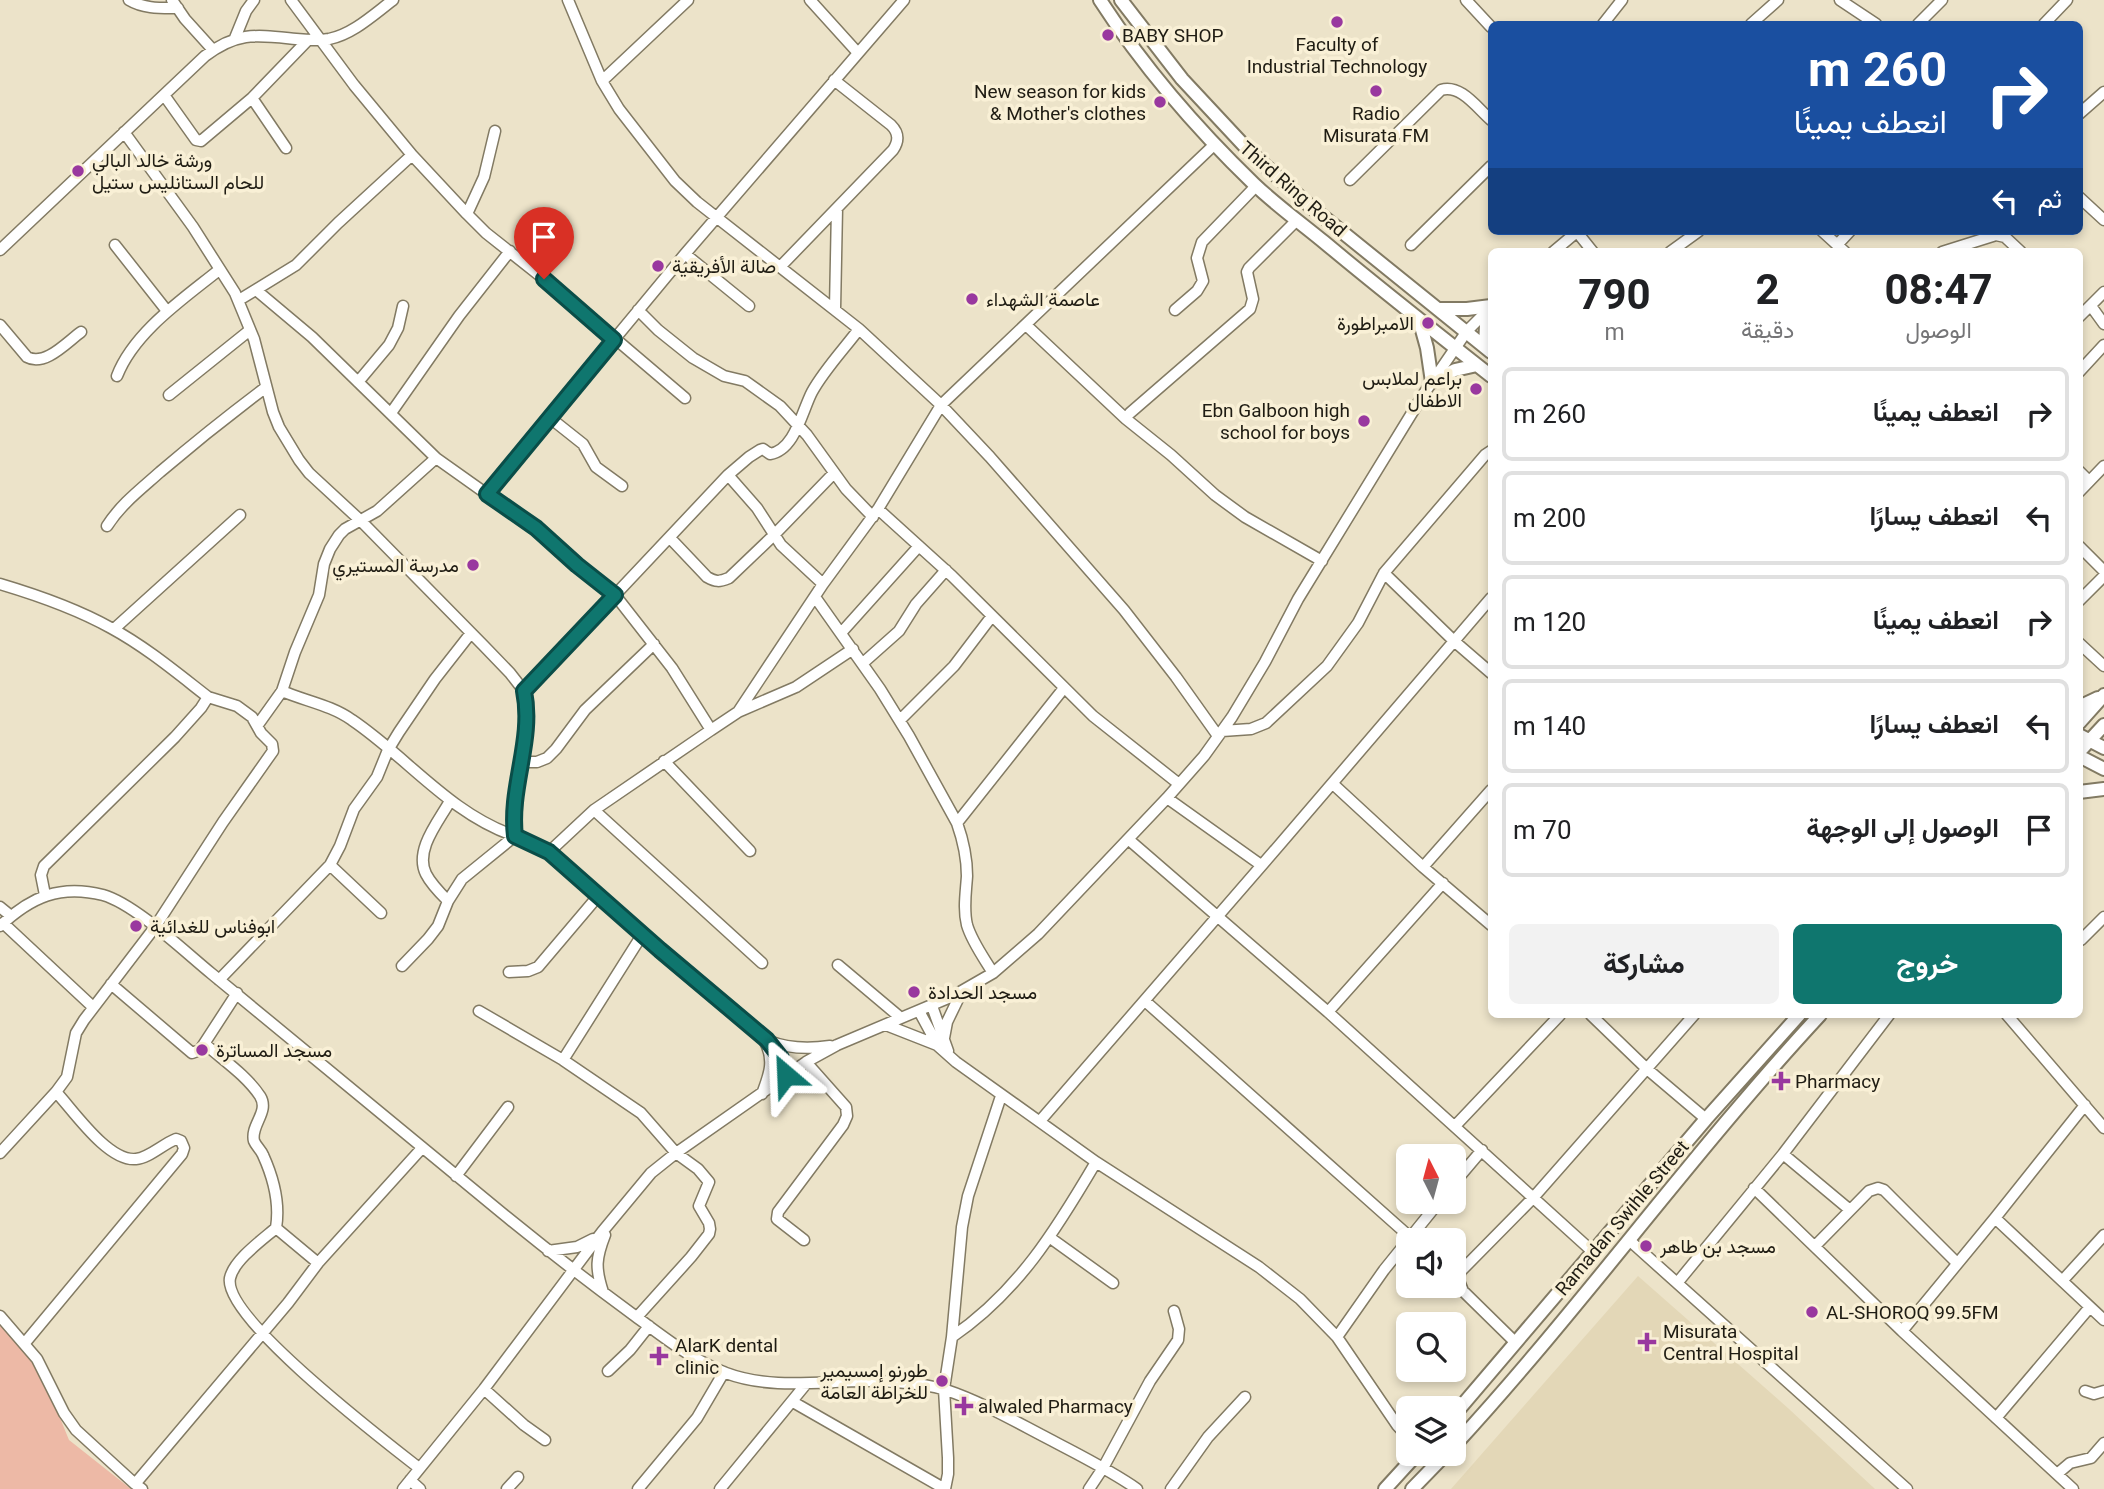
<!DOCTYPE html>
<html lang="ar">
<meta charset="utf-8">
<style>
:root{--surface:#fff;--page:#f2f2f2;--text:#202124;--muted:#757577;--line:#e0e0e0;--accent:#0f766e}
body{margin:0;font-family:Roboto,Vazirmatn,sans-serif;background:var(--page);color:var(--text);direction:rtl;height:100vh;display:flex;flex-direction:column;font-size:26px;white-space:nowrap}
*{box-sizing:border-box;margin:0}
p{font-size:23px;color:var(--muted)}
.icon{flex:none;width:38px;height:38px;fill:none;stroke:currentColor;stroke-width:2;stroke-linecap:round;stroke-linejoin:round}
.map{position:relative;flex:1;overflow:hidden;direction:ltr}
.sheet{position:absolute;left:1488px;top:248px;width:595px;height:770px;display:flex;flex-direction:column;background:var(--surface);border-radius:10px;box-shadow:0 4px 10px #0003;direction:rtl}
.sheet>*{flex:none}
.banner{position:absolute;left:1488px;top:21px;width:595px;height:214px;border-radius:10px;box-shadow:0 4px 10px #0003;direction:rtl;background:#1a4fa0;color:#fff;overflow:hidden}
.needle{width:46px;rotate:354deg}
.buttons{position:absolute;left:1396px;top:1144px;display:grid;gap:14px}
.buttons a{display:grid;place-items:center;width:70px;height:70px;border-radius:10px;background:var(--surface);box-shadow:0 4px 10px #0003;font-size:35px}
.pin{position:absolute;display:grid;place-items:center;width:60px;height:60px;color:#fff;margin:-72px -30px;border-radius:50% 50% 50% 0;rotate:-45deg;box-shadow:0 0 7px #0007}
.pin .icon{rotate:45deg}
.me{position:absolute;width:77px;margin:-38px;rotate:334deg;stroke-linejoin:round;filter:drop-shadow(0 0 5px #0008)}
.turn{display:flex;align-items:center;gap:24px;height:147px;padding:0 21px;font-size:32px}
.turn .icon{width:91px;height:91px;stroke-width:2.5}
.turn b{display:block;font-size:49px;line-height:60px}
.then{display:flex;align-items:center;height:66px;padding:0 21px;background:#0003;gap:14px;font-size:26px}
.eta{display:flex;justify-content:space-evenly;align-items:center;height:119px;text-align:center}
.eta b{font-size:42px;font-weight:700;line-height:49px}
.action{display:flex;gap:14px;margin-top:auto;padding:14px 21px}
.action a{flex:1;height:80px;border-radius:10px;background:var(--accent);color:#fff;font-size:28px;font-weight:700;line-height:80px;text-align:center}
.action a+a{background:var(--page);color:var(--text)}
ul{padding:0;list-style:none}
li{display:flex;align-items:center;gap:21px;height:94px;margin:0 14px 10px;padding:0 7px;border:4px solid var(--line);border-radius:10px}
li div{flex:1}
li b{display:block;font-size:26px}
li em{font-style:normal}
.map>svg:first-child{display:block}
.built{fill:#e3d7b7}
.green{fill:#edb9a6}
.lines{fill:none;stroke-linecap:round;stroke-linejoin:round}
.minor-casing{stroke:#827a63;stroke-width:13}
.major-casing{stroke:#827a63;stroke-width:16}
.minor{stroke:#fff;stroke-width:10}
.major{stroke:#fff;stroke-width:12}
.route-casing{stroke:#0a4d48;stroke-width:18}
.route{stroke:#0f766e;stroke-width:12}
.poi-dot{fill:#99389f;stroke:#f9f0d6;stroke-width:2.5}
.labels{text-anchor:middle;dominant-baseline:central;stroke-width:7;stroke-linejoin:round;paint-order:stroke}
.poi-label{font-size:19px;fill:#1f1c13;stroke:#f9f0d6;text-anchor:start}
.street-label{font-size:19px;fill:#1f1c13;stroke:#f9f0d6}
</style>
<div class="map">
<svg width="2104" height="1489" viewBox="0 0 2104 1489">
<rect width="100%" height="100%" fill="#ece3c9"/>
<path class="built" d="M1638 1276 1789 1409 1875 1489H1451Z"/>
<path class="green" d="M0 1324 38 1364 69 1440 131 1489H0Z"/>
<g class="lines">
<defs>
<path id="minor" d="M129 0C144 9 161 8 178 8
M172 0 185 19 213 50
M291 0 354 85 412 155 467 214 486 233 558 290 685 398
M568 0 602 81 619 109 675 181 697 202 859 329 941 405 990 457 1124 610 1176 677 1218 736
M810 0 858 53
M1466 0 1491 27
M1840 0 1876 24
M1603 24 1622 0
M1751 24 1778 0
M1918 24 1942 0
M2044 24 2067 0
M235 38 246 11 254 0
M602 81 688 0
M164 95 196 140 201 141 252 98 308 40
M252 98 286 148
M2079 114 2104 92
M124 132 193 227 235 293 254 339 273 412 279 427 299 460 309 473 361 521 483 645 510 673 524 691 527 722 514 802 515 836 549 852 599 895 642 935 767 1040 781 1058 786 1075
M1350 180 1441 90C1461 84 1477 108 1491 120
M2079 197 2104 220
M467 214 484 177 495 131
M1822 231 1845 252
M1577 232 1593 252
M115 245 167 311
M1411 245 1491 166
M1837 245 1850 231
M0 250 205 56C238 31 257 35 296 39 307 40 318 41 329 39 353 34 373 15 393 0
M1553 252 1578 231
M1670 252 1699 231
M1942 252 1996 235 2005 237 2021 252
M685 254 749 306
M780 267 893 150C899 141 899 133 891 125L834 80
M256 290 312 337 436 458
M239 300 296 265 338 223 412 155
M2091 306 2104 324
M835 309 837 208
M638 310 658 330 693 358 724 376 745 381 780 406 807 435 846 489 873 517
M1175 310 1197 291 1203 281 1197 258 1202 242 1256 186
M2079 317 2104 292
M0 325 27 357C45 367 67 342 81 332
M1026 325 1126 419 1171 455 1215 495 1245 517 1322 561
M2079 372 2104 345
M117 376C134 332 183 299 219 270
M358 382 389 345 398 328 403 306
M169 395 250 330
M391 413 459 316 510 251
M1130 413 1250 309 1253 299 1247 272 1249 268 1297 220
M549 417 583 444 596 467 622 486
M2079 471 2089 481
M728 475 757 508 781 545 823 584
M2079 492 2104 466
M487 493 685 254 904 0
M878 509 952 576 1093 716 1179 784
M107 526C121 504 141 489 160 472 194 443 229 415 265 388
M670 538 707 577C716 582 719 582 729 578L774 535 834 473
M2079 546 2104 571
M1384 573 1454 641 1491 673
M0 584C37 595 77 609 111 628 146 647 177 673 208 697L201 708 175 737 44 866 41 875 45 895
M815 597 880 689 909 736 957 823C963 840 967 858 967 876 966 892 963 909 967 925 972 942 984 958 993 973
M2079 601 2104 576
M114 629 240 515
M841 633 919 546
M2079 643 2104 666
M863 663 899 631 916 604 946 570
M282 691 295 652 319 595 324 564 330 549 339 535 345 529 377 511 436 458 536 529 577 565 615 595 524 691
M738 712 796 687 853 649
M900 720 954 666 992 616
M257 726 282 691C305 701 331 705 352 720 407 757 450 814 515 836
M711 730 738 712 823 584 878 509 941 405 1215 144
M1222 731 1251 729 1266 723 1327 666 1358 623 1384 573 1485 455 1491 451
M664 761 750 851
M521 762H537L547 758 556 749 585 710 654 644
M1333 784 1423 867 1491 925
M1167 798 1261 865
M594 810 762 963
M957 823 1064 688
M1128 839 1328 1012 1593 1252
M549 852 594 810 711 730 672 668 615 595 728 475 749 457 760 450 763 449 770 454C795 450 802 411 812 392 824 370 844 349 859 329
M330 865 381 913
M1423 867 1491 790
M448 901C440 893 431 884 426 874 414 850 439 821 450 801
M0 907 11 916
M3 923 93 1007
M0 926C31 897 60 884 103 895 135 904 185 952 212 974 309 1053 405 1134 502 1213 546 1249 590 1283 635 1316 664 1337 692 1360 726 1373 779 1393 839 1377 893 1382 910 1383 930 1385 946 1390 982 1402 1016 1422 1049 1439 1079 1455 1110 1470 1137 1489
M2081 940 2104 917
M838 965 901 1018
M402 966 428 939 438 926 448 901 462 879 515 836
M509 972 528 971 538 967 599 895
M219 980 330 865 340 846 354 809 377 777 388 750 399 732 435 679 471 633
M111 984 192 1053 200 1050 237 993
M1145 1001 1410 1237
M932 1006 948 1051
M479 1011 563 1060 641 1113 676 1153 698 1169 709 1182 699 1206 709 1223 710 1229 709 1234 691 1257 637 1317
M919 1011 938 1046 956 1062 1096 1162 1259 1267 1300 1299 1337 1337 1397 1425 1409 1438
M1328 1012 1443 883
M1591 1015 1647 1069 1706 1119
M2007 1015 2104 1128
M886 1025 937 1045
M944 1038 947 1022 961 993
M769 1041C789 1049 809 1049 830 1046
M205 1044C223 1060 246 1075 260 1096 270 1112 250 1125 254 1141 256 1146 261 1150 263 1155 273 1177 280 1204 276 1228L318 1263
M563 1060 642 935
M762 1094C769 1075 775 1061 765 1042
M1040 1121C1191 948 1342 773 1491 598
M1455 1126 1560 1015
M0 1153 56 1092 67 1077 76 1033 84 1020 155 927 223 822 273 751 272 744 261 733 252 717 237 706 208 697
M1783 1154 1850 1210
M456 1176 508 1107
M1454 1183 1482 1150
M1754 1188 1902 1331 2073 1489
M1995 1218 2104 1320
M276 1228C262 1240 234 1260 230 1278 222 1317 386 1442 419 1468
M1049 1237 1113 1283
M804 1240 777 1219 778 1212 843 1125 847 1116 846 1107 806 1062
M1629 1240 1907 1489
M1815 1246 1869 1191 1878 1188 1884 1190 1957 1263
M548 1251 577 1247 593 1239
M2063 1280 2104 1235
M1678 1282 1783 1154 1889 1015
M603 1292C595 1268 596 1258 605 1235
M0 1316 37 1359 64 1413 76 1430 135 1484
M1902 1331 1995 1218 2085 1105
M952 1337C1018 1292 1056 1230 1096 1162
M1337 1337 1384 1270 1439 1202
M1516 1343 1463 1291 1459 1281 1460 1272 1533 1198 1694 1015
M24 1344 182 1154 184 1148 181 1141 176 1139C163 1144 149 1158 136 1159 108 1162 73 1110 56 1092
M608 1371 630 1350 649 1326
M484 1389 524 1425 545 1440
M2085 1391 2094 1394 2104 1391
M793 1402 945 1489
M1996 1418 2090 1307
M2057 1474 2070 1463 2091 1458 2104 1443
M410 1480 420 1489
M142 1489 135 1484 288 1303 318 1263 422 1148
M403 1489 484 1389 602 1232 651 1173 676 1153 806 1062 837 1045 953 996 993 973 1038 934 1167 798 1204 756 1232 717 1265 662 1298 599 1423 395 1467 331 1491 307
M507 1489 518 1477
M638 1489 697 1418 724 1372
M720 1489 806 1384
M945 1489 948 1474V1458L944 1389 952 1337 962 1227 968 1196 1001 1096
M1089 1489 1103 1468 1150 1381 1178 1340 1179 1329 1174 1311
M1171 1489 1208 1437 1245 1397"/>
<path id="major" d="M1100 0C1144 68 1196 128 1254 184 1276 205 1301 223 1324 242 1379 288 1435 332 1491 376
M1121 0 1182 79 1251 153 1310 206 1491 352
M1439 309H1467L1491 306
M1419 319 1427 348 1432 382 1455 370 1477 365
M1485 347 1486 325 1491 309
M2079 707 2098 698
M2079 723 2104 695
M2079 735 2104 748
M2079 752 2104 725
M2079 756 2104 769
M2079 792 2104 789
M1454 1415 1706 1119 1799 1015
M1454 1446C1582 1307 1692 1153 1820 1015
M1385 1489 1417 1454
M1412 1489 1446 1454"/>
</defs>
<use href="#minor" class="minor-casing"/>
<use href="#major" class="major-casing"/>
<use href="#minor" class="minor"/>
<use href="#major" class="major"/>
</g>
<g class="lines">
<defs>
<path id="route" d="M544 279 614 340 487 494 536 528 577 565 615 595 524 691C534 740 509 787 515 836L549 852 660 950 767 1040 781 1058 786 1075"/>
</defs>
<use href="#route" class="route-casing"/>
<use href="#route" class="route"/>
</g>
<g class="poi-dot">
<circle cx="1337" cy="22" r="7"/>
<circle cx="1108" cy="35" r="7"/>
<circle cx="1376" cy="91" r="7"/>
<circle cx="1160" cy="102" r="7"/>
<circle cx="78" cy="171" r="7"/>
<circle cx="658" cy="266" r="7"/>
<circle cx="972" cy="299" r="7"/>
<circle cx="1428" cy="323" r="7"/>
<circle cx="1476" cy="389" r="7"/>
<circle cx="1364" cy="421" r="7"/>
<circle cx="473" cy="565" r="7"/>
<circle cx="136" cy="926" r="7"/>
<circle cx="914" cy="992" r="7"/>
<circle cx="202" cy="1050" r="7"/>
<path d="M1777.5 1070.5h7v7h7v7h-7v7h-7v-7h-7v-7h7z"/>
<circle cx="1646" cy="1246" r="7"/>
<circle cx="1812" cy="1312" r="7"/>
<path d="M1643.5 1331.5h7v7h7v7h-7v7h-7v-7h-7v-7h7z"/>
<path d="M655.5 1345.5h7v7h7v7h-7v7h-7v-7h-7v-7h7z"/>
<circle cx="942" cy="1381" r="7"/>
<path d="M960.5 1395.5h7v7h7v7h-7v7h-7v-7h-7v-7h7z"/>
</g>
<g class="labels">
<g class="poi-label">
<text x="1122" y="35">BABY SHOP</text>
<text x="1337" y="44" text-anchor="middle">Faculty of<tspan x="1337" dy="22">Industrial Technology</tspan></text>
<text x="1146" y="91" text-anchor="end">New season for kids<tspan x="1146" dy="22">&amp; Mother's clothes</tspan></text>
<text x="1376" y="113" text-anchor="middle">Radio<tspan x="1376" dy="22">Misurata FM</tspan></text>
<text x="92" y="160">ورشة خالد البالي<tspan x="92" dy="22">للحام الستانليس ستيل</tspan></text>
<text x="672" y="266">صالة الأفريقية</text>
<text x="986" y="299">عاصمة الشهداء</text>
<text x="1414" y="323" text-anchor="end">الامبراطورة</text>
<text x="1462" y="378" text-anchor="end">براعم لملابس<tspan x="1462" dy="22">الاطفال</tspan></text>
<text x="1350" y="410" text-anchor="end">Ebn Galboon high<tspan x="1350" dy="22">school for boys</tspan></text>
<text x="459" y="565" text-anchor="end">مدرسة المستيري</text>
<text x="150" y="926">ابوفناس للغدائية</text>
<text x="928" y="992">مسجد الحدادة</text>
<text x="216" y="1050">مسجد المساترة</text>
<text x="1795" y="1081">Pharmacy</text>
<text x="1660" y="1246">مسجد بن طاهر</text>
<text x="1826" y="1312">AL-SHOROQ 99.5FM</text>
<text x="1663" y="1331">Misurata<tspan x="1663" dy="22">Central Hospital</tspan></text>
<text x="675" y="1345">AlarK dental<tspan x="675" dy="22">clinic</tspan></text>
<text x="928" y="1370" text-anchor="end">طورنو إمسيمير<tspan x="928" dy="22">للخراطة العامة</tspan></text>
<text x="978" y="1406">alwaled Pharmacy</text>
</g>
<g class="street-label">
<text transform="translate(1293 189) rotate(41)">Third Ring Road</text>
<text transform="translate(1622 1218) rotate(-50)">Ramadan Swihle Street</text>
</g>
</g>
</svg>
<div class="buttons">
<a><svg class="needle" viewBox="-14 -14 28 28"><path d="M0-13l5 13h-10z" fill="#e53935"/><path d="M0 13l5-13h-10z" fill="#757577"/></svg></a>
<a><svg class="icon" aria-label="sound" viewBox="0 0 24 24"><path d="M4 9h4l5-4v14l-5-4H4zM17 9q2 3 0 6"/></svg></a>
<a><svg class="icon" aria-label="search" viewBox="0 0 24 24"><circle cx="10" cy="10" r="6"/><path d="M15 15l6 6"/></svg></a>
<a><svg class="icon" aria-label="layers" viewBox="0 0 24 24"><path d="M12 4l9 5-9 5-9-5zM3 14l9 5 9-5"/></svg></a>
</div>
<div class="pin" style="left:544px;top:279px;background:#d93025"><svg class="icon" aria-label="arrive" viewBox="0 0 24 24"><path d="M6 21V4h12l-3 4 3 4H6"/></svg></div>
<svg class="me" style="left:786px;top:1075px" viewBox="-20 -20 40 40"><path d="M0-17L14 15 0 8-14 15z" fill="#0f766e" stroke="#fff" stroke-width="4"/></svg>
<div class="banner">
<div class="turn"><svg class="icon" aria-label="right" viewBox="0 0 24 24"><path d="M7 20v-9h11M14 6l5 5-5 5"/></svg><div><b>260 m</b>انعطف يمينًا</div></div>
<div class="then">ثم<svg class="icon" aria-label="left" viewBox="0 0 24 24"><path d="M17 20v-9H6M10 6l-5 5 5 5"/></svg></div>
</div>
<section class="sheet">
<div class="eta">
<div><b>08:47</b><p>الوصول</p></div>
<div><b>2</b><p>دقيقة</p></div>
<div><b>790</b><p>m</p></div>
</div>
<ul>
<li><svg class="icon" aria-label="right" viewBox="0 0 24 24"><path d="M7 20v-9h11M14 6l5 5-5 5"/></svg><div><b>انعطف يمينًا</b></div><em>260 m</em></li>
<li><svg class="icon" aria-label="left" viewBox="0 0 24 24"><path d="M17 20v-9H6M10 6l-5 5 5 5"/></svg><div><b>انعطف يسارًا</b></div><em>200 m</em></li>
<li><svg class="icon" aria-label="right" viewBox="0 0 24 24"><path d="M7 20v-9h11M14 6l5 5-5 5"/></svg><div><b>انعطف يمينًا</b></div><em>120 m</em></li>
<li><svg class="icon" aria-label="left" viewBox="0 0 24 24"><path d="M17 20v-9H6M10 6l-5 5 5 5"/></svg><div><b>انعطف يسارًا</b></div><em>140 m</em></li>
<li><svg class="icon" aria-label="arrive" viewBox="0 0 24 24"><path d="M6 21V4h12l-3 4 3 4H6"/></svg><div><b>الوصول إلى الوجهة</b></div><em>70 m</em></li>
</ul>
<div class="action"><a>خروج</a><a>مشاركة</a></div>
</section>
</div>
